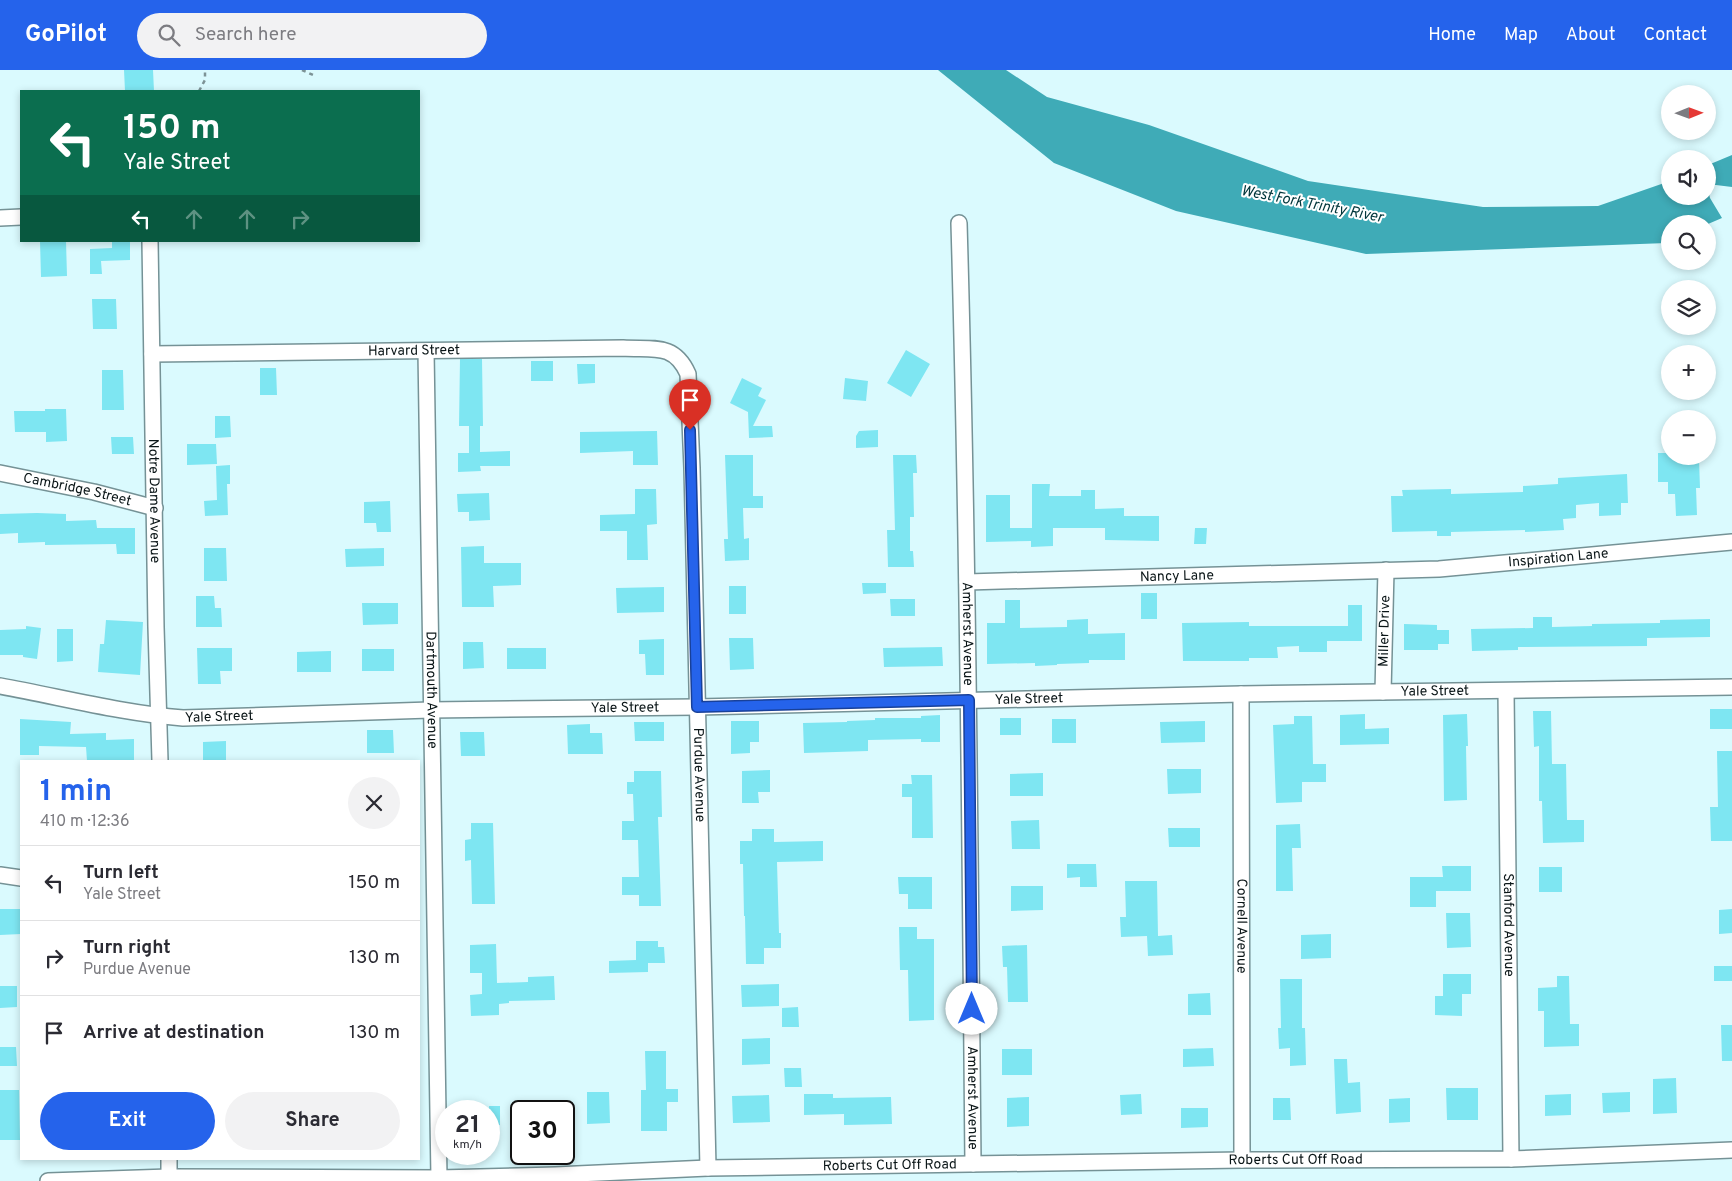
<!DOCTYPE html>
<meta charset="utf-8">
<style>
:root{--surface:#fff;--page:#f2f2f3;--text:#2b2b33;--muted:#7c7c81;--line:#e1e1e2;--accent:#2563eb}
body{margin:0;font-family:Overpass,sans-serif;background:var(--page);color:var(--text);height:100vh;display:flex;flex-direction:column;font-size:19px;white-space:nowrap}
*{box-sizing:border-box;margin:0}
p{font-size:16px;color:var(--muted)}
.icon{flex:none;width:28px;height:28px;fill:none;stroke:currentColor;stroke-width:2;stroke-linecap:round;stroke-linejoin:round}
.map{position:relative;flex:1;overflow:hidden}
.side{position:absolute;left:20px;top:690px;width:400px;height:400px;display:flex;flex-direction:column;background:var(--surface);border-radius:0px;box-shadow:0 2px 8px #0003}
.side>*{flex:none}
.guide{position:absolute;left:20px;top:20px;width:400px;height:152px;border-radius:0px;box-shadow:0 2px 8px #0003;background:#0b6e4f;color:#fff;overflow:hidden}
.needle{width:32px;rotate:89deg}
.tools{position:absolute;left:1661px;top:15px;display:grid;gap:10px}
.tools a{display:grid;place-items:center;width:55px;height:55px;border-radius:50%;background:var(--surface);box-shadow:0 2px 8px #0003;font-size:25px}
.speed{position:absolute;left:435px;top:1030px;display:flex;gap:10px;font-size:25px;font-weight:700;text-align:center}
.speed>*{display:grid;place-content:center;width:65px;height:65px;border-radius:50%;background:var(--surface);box-shadow:0 2px 8px #0003;line-height:1}
.speed small{font-size:12px;font-weight:400}
.speed .limit{border:2px solid #111;border-radius:8px;background:#fff;color:#111}
.pin{position:absolute;display:grid;place-items:center;width:42px;height:42px;color:#fff;margin:-51px -21px;border-radius:50% 50% 50% 0;rotate:-45deg;box-shadow:0 0 5px #0007}
.pin .icon{rotate:45deg}
.me{position:absolute;width:55px;margin:-28px;rotate:0deg;stroke-linejoin:round;filter:drop-shadow(0 0 4px #0008)}
.turn{display:flex;align-items:center;gap:18px;height:105px;padding:0 20px;font-size:22px}
.turn .icon{width:65px;height:65px;stroke-width:2.5}
.turn b{display:block;font-size:35px;line-height:42px}
.lanes{display:flex;align-items:center;height:48px;padding:0 20px;background:#0003;justify-content:center;gap:25px;direction:ltr}
.lanes .off{opacity:.35}
.round{display:grid;place-items:center;flex:none;width:52px;height:52px;border-radius:26px;background:var(--page)}
.head{display:flex;align-items:center;justify-content:space-between;height:85px;padding:0 20px}
h1{font-size:30px;font-weight:700;line-height:38px;color:var(--accent)}
.button{display:flex;gap:10px;margin-top:auto;padding:10px 20px}
.button a{flex:1;height:58px;border-radius:30px;background:var(--accent);color:#fff;font-size:20px;font-weight:700;line-height:58px;text-align:center}
.button a+a{background:var(--page);color:var(--text)}
ul{padding:0;list-style:none}
li{display:flex;align-items:center;gap:15px;height:75px;padding:0 20px;border-top:1px solid var(--line)}
li div{flex:1}
li b{display:block;font-size:19px}
li em{font-style:normal}
header{display:flex;align-items:center;gap:30px;box-sizing:border-box;height:70px;padding:0 25px;background:var(--accent);color:#fff}
header strong{font-size:24px}
nav{display:flex;gap:28px;margin-inline-start:auto;font-size:18px}
.search{width:350px;height:45px;background:var(--page);display:flex;align-items:center;gap:12px;box-sizing:border-box;padding:0 18px;border-radius:28px;color:var(--muted);font-size:19px}
.map>svg:first-child{display:block}
.water{fill:#3fabb7}
.building{fill:#7ee6f2}
.lines{fill:none;stroke-linecap:round;stroke-linejoin:round}
.minor-casing{stroke:#759296;stroke-width:18}
.path{stroke:#7d9396;stroke-width:2.5;stroke-dasharray:4 4;stroke-linecap:butt}
.minor{stroke:#fff;stroke-width:15}
.route-casing{stroke:#184099;stroke-width:12}
.route{stroke:#2563eb;stroke-width:9}
.labels{text-anchor:middle;dominant-baseline:central;stroke-width:4;stroke-linejoin:round;paint-order:stroke}
.street-label{font-size:14px;fill:#0a1517;stroke:#fff}
.water-label{font-size:15px;font-style:italic;fill:#01363b;stroke:#fff}
</style>
<header>
<strong>GoPilot</strong>
<div class="search"><svg class="icon" aria-label="search" viewBox="0 0 24 24"><circle cx="10" cy="10" r="6"/><path d="M15 15l6 6"/></svg>Search here</div>
<nav><a>Home</a><a>Map</a><a>About</a><a>Contact</a></nav>
</header>
<div class="map">
<svg width="1732" height="1111" viewBox="0 0 1732 1111">
<rect width="100%" height="100%" fill="#dafafe"/>
<path class="water" d="M938 0H1006L1047 27 1149 55 1308 111 1483 137 1598 136 1670 111V126H1708V120L1710 128 1722 148 1708 154H1670V171L1667 173 1366 184 1176 141 1054 93Z
M1732 85V117L1708 114V95Z"/>
<path class="building" d="M124 0H153L154 21H125Z
M40 171H66L67 206 41 207Z
M112 171H130V190L101 191 102 204H90V179L112 178Z
M92 229H116L117 259H93Z
M906 280 930 294 911 327 887 313Z
M460 289H482L483 356H480V382L510 381V396H480L481 401 458 402V383H469V356H459Z
M531 291H553V311H531Z
M577 294H595V313L578 314Z
M260 298H276L277 325H260Z
M102 300H123L124 340H102Z
M742 308 762 318 758 326 766 330 753 356H772L773 367 749 368 748 342 730 333Z
M845 308 868 311 866 331 843 329Z
M45 339H66L67 371 46 372V362H15L14 341H45Z
M215 346H230L231 367 215 368Z
M878 360V377L856 378V366L859 361Z
M657 361 658 395H633V381L580 383V362Z
M111 367H133L134 384H112Z
M187 374H216L217 394 187 395Z
M1658 383H1670V386H1688V389H1699L1700 418H1696L1697 445 1676 446 1675 424H1668V412H1658Z
M725 385H753V426H763V438H743L744 469 749 468V490L725 491 724 469H728Z
M893 385H916L917 403H913L914 447H910V481H913L914 497H888L887 460H895Z
M230 395V414H227L228 445 205 446 204 431 217 430 216 396Z
M1627 404 1628 433H1621V445L1599 446V433L1576 435V448L1563 449 1564 460 1525 462V460L1451 462V466H1437V461L1392 462 1391 426H1403L1402 420 1451 419V424L1523 422V416L1558 414V408Z
M1032 414H1050L1049 426H1081V420H1095V439L1124 438V446H1159V471L1105 470V458H1053V476L1031 477V471L986 472V425H1010V458H1032Z
M635 419H656L657 454 647 455 648 490H627V461H600V445L635 444Z
M489 423 490 450 469 451V442H458L457 424Z
M390 431 391 462H377L376 453H364V432Z
M37 443 66 444V451L96 450 97 458H135V484H117L116 474 45 475V472L18 473V463L0 464V444Z
M1195 458H1207L1206 474H1194Z
M484 476V493H521V515L493 516 494 537H462L461 477Z
M204 478H226L227 511H204Z
M384 478V496L346 497 345 479Z
M862 513H886V523L863 524Z
M729 516H746V544H729Z
M664 517V542L617 543 616 518Z
M1141 523H1157V549H1141Z
M196 526H214L215 538H221L222 557H196Z
M890 529H915V546H891Z
M1005 530H1020V558L1067 557V550L1088 549V564L1125 563V590H1089V593L1057 594V595L1035 596V593L987 594V553H1005Z
M362 533H398V554L363 555Z
M1348 535H1362V571H1327V582H1299V576L1277 577 1278 588H1249V591H1183L1182 553 1249 552V556H1348Z
M1533 547H1552V557L1592 556V554L1660 553V550L1710 549V567L1647 568V576L1518 577V580L1472 581 1471 559 1533 558Z
M106 550 143 552 140 605 98 602 100 574H104Z
M1404 554 1437 555V560H1449V574H1438V580H1404Z
M26 556 41 558 37 589 23 587V585H0V560L26 559Z
M57 559H73V591L57 592Z
M729 568H753L754 599 730 600Z
M664 569V605H646L645 584H639V570Z
M463 572H483L484 598 463 599Z
M942 577 943 596 884 597 883 578Z
M197 578H232V601H220L221 614H198Z
M507 578H546V599H507Z
M362 579H394V601H362Z
M331 581V602H297V582Z
M1710 639H1732V659H1710Z
M1533 641H1551L1552 694H1566L1567 750H1584V772L1543 773 1542 731H1539V676L1534 677Z
M1365 644V659L1389 658V674L1340 675V645Z
M1467 644 1468 676H1466L1467 730 1444 731 1443 645Z
M940 645V672H921V669L868 670V681L804 683 803 653 847 652V651L875 650V648H921V646Z
M1294 646H1312L1313 694H1326V712H1302V732L1276 733 1273 655 1294 654Z
M1000 648H1021V665H1000Z
M20 649 71 652 70 664 106 663V670L134 669V691H87L86 677 39 676V685H20Z
M1052 649H1076V673H1052Z
M731 651H759V672H750V683L731 684Z
M1205 651V672L1161 673 1160 652Z
M634 652H664V671H635Z
M590 654V663H602L603 684H568L567 655Z
M367 660H393L394 683H367Z
M460 662H484L485 686H461Z
M226 671V691H203V672Z
M1717 681H1732V771H1711L1710 737H1718Z
M1167 699H1201V723L1168 724Z
M770 700V722H758L759 733H742V701Z
M634 701H661L662 747H658L661 836H639V825H622V807H639L638 770H622V751H634L633 724H627V712H634Z
M1043 703V726H1010V704Z
M911 705H932L933 768H912V727H902V714H912Z
M1039 750 1040 779H1012L1011 751Z
M471 753H493L495 834H472L471 790 465 791V770L471 769Z
M1300 754 1301 778H1292L1293 821H1276V755Z
M1168 758H1200V777H1169Z
M752 759H774V772L823 771V791L777 792 779 863H781V878H764V894H746L745 846H744L743 794H740V771H752Z
M1067 794H1096L1097 817H1080V807L1067 808Z
M1442 796H1471V821H1436V837H1410V807H1443Z
M1539 797H1562V822H1539Z
M898 807H932V839H908V824H899Z
M1125 811H1157L1158 866 1172 865 1173 885 1148 886 1147 866 1121 867 1120 847H1126Z
M1011 816H1043V840L1011 841Z
M0 839H20L21 864 0 865Z
M1732 839V863L1719 864V840Z
M1446 843H1470L1471 877 1447 878Z
M899 857H917V869H934V950L909 951 908 900H900Z
M1331 864V888L1301 889V865Z
M636 871H658V877H664L665 893H648V902L609 903V891L636 890Z
M496 874 497 913 528 912V907L554 906 555 930 509 931V933L499 934V945L471 946 470 925 482 924V903H470V875Z
M1027 875 1028 932H1008L1007 897H1003L1002 876Z
M1714 896H1732V911H1714Z
M1443 904H1471V924H1462V946L1435 945V926H1443Z
M1557 906H1569L1570 954H1579V976L1544 977V941H1538V918L1557 917Z
M1280 909H1302V958H1305L1306 995 1290 996V978L1279 979 1278 958H1281Z
M779 914V936L742 937 741 915Z
M0 916H17V937L0 938Z
M1210 923 1211 945H1188V924Z
M798 937 799 957H782V938Z
M1721 955H1732V991H1722Z
M770 968V994L742 995V969Z
M0 977H16L17 996H0Z
M1213 978 1214 996 1183 997V979Z
M1002 979H1032V1005H1002Z
M645 981H666V1019H678V1032H667V1061H641V1020H646Z
M1334 989H1347L1348 1013 1360 1012 1361 1042 1336 1044Z
M784 998H801L802 1017H785Z
M1676 1008 1677 1043 1653 1044V1009Z
M1446 1018H1478V1050H1447Z
M0 1020H19L20 1070H0Z
M587 1022H609L610 1053 587 1054Z
M1630 1022V1042L1603 1043 1602 1023Z
M804 1024H833V1028L891 1027 892 1054 844 1055V1044L804 1045Z
M1141 1024 1142 1044 1121 1045 1120 1025Z
M1571 1024V1045L1545 1046V1025Z
M769 1025 770 1052 733 1053 732 1026Z
M1029 1027V1056L1007 1057V1028Z
M1273 1028H1290L1291 1050H1273Z
M1410 1028V1052L1389 1053V1029Z
M489 1036H500V1055L489 1056Z
M1181 1038H1208V1057L1181 1058Z"/>
<g class="lines">
<defs>
<g id="minor">
<path d="M0 148 21 147"/>
<path id="s1" d="M959 153C968 467 970 780 973 1094"/>
<path id="s2" d="M150 171 156 557 160 691"/>
<path id="s3" d="M426 281 439 1108"/>
<path id="s4" d="M152 284 623 278C652 280 674 272 688 304L692 398 708 1098"/>
<path id="s5" d="M0 403 94 422 155 438"/>
<path id="s6" d="M967 512 1439 499 1732 472"/>
<path id="s7" d="M0 616C61 627 121 643 183 648L430 640 697 637 1241 624 1732 617"/>
<path id="s8" d="M1506 621 1511 1089"/>
<path id="s9" d="M1383 622 1386 500"/>
<path id="s10" d="M1241 624 1242 1090"/>
<path d="M0 805 21 808"/>
<path d="M169 1089V1107"/>
<path id="s11" d="M48 1111 169 1107 439 1108 555 1105 708 1098 1242 1090 1511 1089 1732 1080"/>
</g>
</defs>
<use href="#minor" class="minor-casing"/>
<path class="path" d="M302 0 313 5
M199 21 205 10V0"/>
<use href="#minor" class="minor"/>
</g>
<g class="lines">
<defs>
<path id="route" d="M690 360 697 637 969 630 972 939"/>
</defs>
<use href="#route" class="route-casing"/>
<use href="#route" class="route"/>
</g>
<g class="labels">
<g class="street-label">
<text stroke="none"><textPath href="#s4" startOffset="262">Harvard Street</textPath></text>
<text stroke="none"><textPath href="#s5" startOffset="79">Cambridge Street</textPath></text>
<text stroke="none"><textPath href="#s2" startOffset="260">Notre Dame Avenue</textPath></text>
<text stroke="none"><textPath href="#s6" startOffset="592">Inspiration Lane</textPath></text>
<text stroke="none"><textPath href="#s6" startOffset="210">Nancy Lane</textPath></text>
<text stroke="none"><textPath href="#s9" startOffset="61">Miller Drive</textPath></text>
<text stroke="none"><textPath href="#s1" startOffset="411">Amherst Avenue</textPath></text>
<text stroke="none"><textPath href="#s3" startOffset="339">Dartmouth Avenue</textPath></text>
<text stroke="none"><textPath href="#s7" startOffset="1438">Yale Street</textPath></text>
<text stroke="none"><textPath href="#s7" startOffset="1032">Yale Street</textPath></text>
<text stroke="none"><textPath href="#s7" startOffset="628">Yale Street</textPath></text>
<text stroke="none"><textPath href="#s7" startOffset="222">Yale Street</textPath></text>
<text stroke="none"><textPath href="#s4" startOffset="948">Purdue Avenue</textPath></text>
<text stroke="none"><textPath href="#s8" startOffset="234">Stanford Avenue</textPath></text>
<text stroke="none"><textPath href="#s10" startOffset="232">Cornell Avenue</textPath></text>
<text stroke="none"><textPath href="#s1" startOffset="875">Amherst Avenue</textPath></text>
<text stroke="none"><textPath href="#s11" startOffset="1248">Roberts Cut Off Road</textPath></text>
<text stroke="none"><textPath href="#s11" startOffset="842">Roberts Cut Off Road</textPath></text>
</g>
<g class="water-label">
<text transform="translate(1312 135) rotate(11)">West Fork Trinity River</text>
</g>
</g>
</svg>
<div class="tools">
<a><svg class="needle" viewBox="-14 -14 28 28"><path d="M0-13l5 13h-10z" fill="#e53935"/><path d="M0 13l5-13h-10z" fill="#7c7c81"/></svg></a>
<a><svg class="icon" aria-label="sound" viewBox="0 0 24 24"><path d="M4 9h4l5-4v14l-5-4H4zM17 9q2 3 0 6"/></svg></a>
<a><svg class="icon" aria-label="search" viewBox="0 0 24 24"><circle cx="10" cy="10" r="6"/><path d="M15 15l6 6"/></svg></a>
<a><svg class="icon" aria-label="layers" viewBox="0 0 24 24"><path d="M12 4l9 5-9 5-9-5zM3 14l9 5 9-5"/></svg></a>
<a>+</a>
<a>−</a>
</div>
<div class="speed"><div>21<small>km/h</small></div><div class="limit">30</div></div>
<div class="pin" style="left:690px;top:360px;background:#d93025"><svg class="icon" aria-label="arrive" viewBox="0 0 24 24"><path d="M6 21V4h12l-3 4 3 4H6"/></svg></div>
<svg class="me" style="left:972px;top:939px" viewBox="-20 -20 40 40"><circle r="19" fill="#fff"/><path d="M0-13L10 11 0 6-10 11z" fill="#2563eb"/></svg>
<div class="guide">
<div class="turn"><svg class="icon" aria-label="left" viewBox="0 0 24 24"><path d="M17 20v-9H6M10 6l-5 5 5 5"/></svg><div><b>150 m</b>Yale Street</div></div>
<div class="lanes"><svg class="icon" aria-label="left" viewBox="0 0 24 24"><path d="M17 20v-9H6M10 6l-5 5 5 5"/></svg><svg class="icon off" aria-label="ahead" viewBox="0 0 24 24"><path d="M12 20V5M6 11l6-6 6 6"/></svg><svg class="icon off" aria-label="ahead" viewBox="0 0 24 24"><path d="M12 20V5M6 11l6-6 6 6"/></svg><svg class="icon off" aria-label="right" viewBox="0 0 24 24"><path d="M7 20v-9h11M14 6l5 5-5 5"/></svg></div>
</div>
<section class="side">
<div class="head"><div><h1>1 min</h1><p>410 m · 12:36</p></div><a class="round"><svg class="icon" aria-label="close" viewBox="0 0 24 24"><path d="M6 6l12 12M18 6L6 18"/></svg></a></div>
<ul>
<li><svg class="icon" aria-label="left" viewBox="0 0 24 24"><path d="M17 20v-9H6M10 6l-5 5 5 5"/></svg><div><b>Turn left</b><p>Yale Street</p></div><em>150 m</em></li>
<li><svg class="icon" aria-label="right" viewBox="0 0 24 24"><path d="M7 20v-9h11M14 6l5 5-5 5"/></svg><div><b>Turn right</b><p>Purdue Avenue</p></div><em>130 m</em></li>
<li><svg class="icon" aria-label="arrive" viewBox="0 0 24 24"><path d="M6 21V4h12l-3 4 3 4H6"/></svg><div><b>Arrive at destination</b></div><em>130 m</em></li>
</ul>
<div class="button"><a>Exit</a><a>Share</a></div>
</section>
</div>
